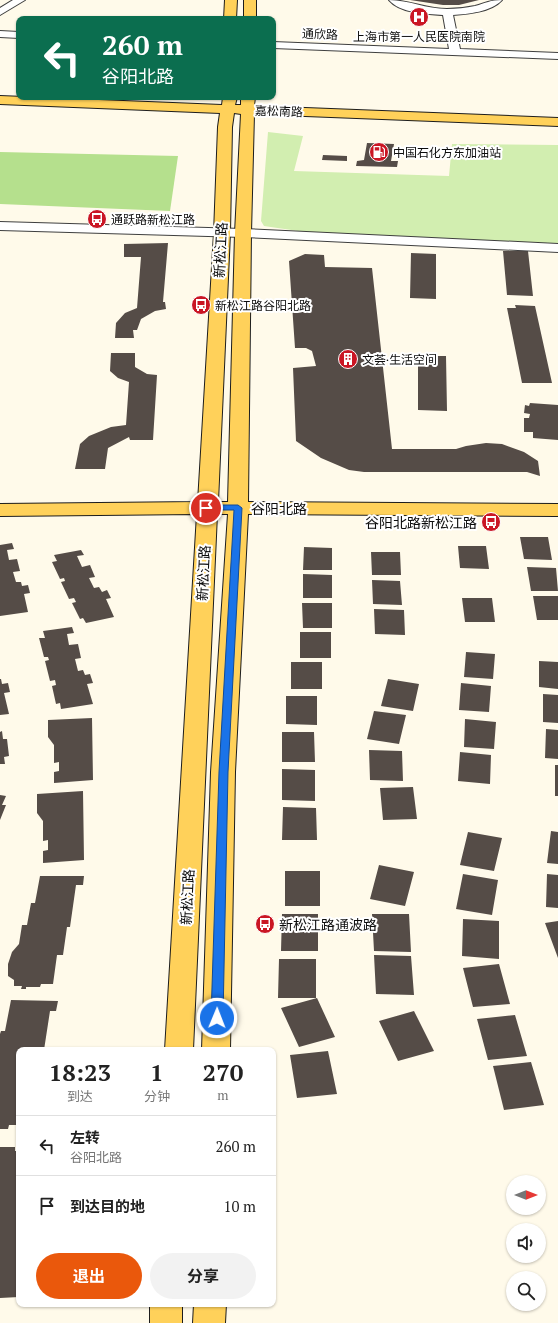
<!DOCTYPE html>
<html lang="zh">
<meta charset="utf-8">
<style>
:root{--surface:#fff;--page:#f2f2f2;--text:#222;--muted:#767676;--line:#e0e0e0;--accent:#ea580c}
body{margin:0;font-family:"PT Serif","Noto Sans SC",serif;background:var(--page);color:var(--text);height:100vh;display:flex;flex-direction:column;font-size:15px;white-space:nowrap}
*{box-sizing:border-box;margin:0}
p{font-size:13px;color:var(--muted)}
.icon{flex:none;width:22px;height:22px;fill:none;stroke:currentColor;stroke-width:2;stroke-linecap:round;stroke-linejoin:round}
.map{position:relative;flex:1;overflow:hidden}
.details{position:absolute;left:16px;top:1047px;width:260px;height:260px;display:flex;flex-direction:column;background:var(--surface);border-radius:8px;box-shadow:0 1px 3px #0004}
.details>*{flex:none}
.hud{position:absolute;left:16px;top:16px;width:260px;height:84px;border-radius:8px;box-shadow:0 1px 3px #0004;background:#0b6e4f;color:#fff;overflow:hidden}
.needle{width:26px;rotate:90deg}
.tools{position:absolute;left:506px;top:1175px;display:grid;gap:8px}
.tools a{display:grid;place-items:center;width:40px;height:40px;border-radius:50%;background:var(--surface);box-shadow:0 1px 3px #0004;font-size:20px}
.pin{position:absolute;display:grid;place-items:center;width:34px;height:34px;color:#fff;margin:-17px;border:2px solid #fff;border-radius:50%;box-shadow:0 1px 4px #0007}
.me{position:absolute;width:44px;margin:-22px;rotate:1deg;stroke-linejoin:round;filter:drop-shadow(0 0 3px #0008)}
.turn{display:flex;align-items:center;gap:14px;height:84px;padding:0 20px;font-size:18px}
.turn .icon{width:52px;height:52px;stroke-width:2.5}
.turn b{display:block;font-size:28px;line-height:34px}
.eta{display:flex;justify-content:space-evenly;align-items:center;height:68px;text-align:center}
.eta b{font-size:24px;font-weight:700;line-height:28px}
.primary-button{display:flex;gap:8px;margin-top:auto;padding:8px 20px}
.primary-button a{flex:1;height:46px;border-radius:24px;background:var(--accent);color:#fff;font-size:16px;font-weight:700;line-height:46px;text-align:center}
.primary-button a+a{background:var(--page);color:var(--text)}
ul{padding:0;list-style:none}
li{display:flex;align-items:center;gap:12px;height:60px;padding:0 20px;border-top:1px solid var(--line)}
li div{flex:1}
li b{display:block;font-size:15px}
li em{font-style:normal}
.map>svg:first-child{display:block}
.green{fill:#d2eeb0}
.forest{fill:#b5e08d}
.building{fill:#554c47}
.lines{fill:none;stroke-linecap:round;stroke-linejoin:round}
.minor-casing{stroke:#3f3f3f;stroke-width:2}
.major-casing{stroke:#1d1d1d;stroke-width:2}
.minor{fill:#fff;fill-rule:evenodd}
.major{fill:#ffd15a;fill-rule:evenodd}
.route{fill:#1a73e8;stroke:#114b97}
.labels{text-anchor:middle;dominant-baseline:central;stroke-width:4;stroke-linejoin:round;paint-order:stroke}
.far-street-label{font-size:12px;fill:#0c0c0c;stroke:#fff}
.far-poi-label{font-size:12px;fill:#0c0c0c;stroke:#fff;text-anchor:start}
.street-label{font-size:14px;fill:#0c0c0c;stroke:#fff}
.poi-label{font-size:14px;fill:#0c0c0c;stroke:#fff;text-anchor:end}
</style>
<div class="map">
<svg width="558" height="1323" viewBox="0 0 558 1323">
<rect width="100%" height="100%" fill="#fffaea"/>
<path class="green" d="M268 132 303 136 294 171 449 176 452 144 558 145V245L305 232 264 226 261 221Z"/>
<path class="forest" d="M0 152 178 156 170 211 0 204Z"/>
<path class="building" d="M410 0H479L459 5H443Z
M367 143 394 144 391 161H398L397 167 356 166 357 161 364 160Z
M323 155 347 156V161L322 160Z
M168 243 163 302H165L166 309 155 311 141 319 137 330H133L134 338H115L116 323 125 313 137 308 141 257H124V244Z
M503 251H528L533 296 507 295Z
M411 253 436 254V299L410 298Z
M305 254 324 255 325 267 372 268 392 449H456L466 446 486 443 502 444 524 452 538 461 540 476 527 472H364L349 470 321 458 296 441 293 368 316 366 312 351 306 348H295L289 261Z
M515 305 535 306 552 383H522L507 308H516Z
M111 353H135V367L147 374 157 375 153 440H130L129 437 108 448 105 469H75L80 444 89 436 111 427 126 425 129 382 118 378 110 371Z
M418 356H446L447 411 418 410Z
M530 403 558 405V440L533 438V432H524V418H529L530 414 524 413 525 405 529 406Z
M520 537H548L552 560 524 559Z
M12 543 14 549 7 550 9 560 17 559 20 571 13 572 16 582H21L22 586 28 585 30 593 24 594 28 612 0 616V545Z
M458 546H486L489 569 460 568Z
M304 547 332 548V570H303Z
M81 550 84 555 77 556 82 567 90 565 95 577 89 578 94 588 99 587 102 592 107 590 111 598 106 599 114 617 86 623 83 618 80 619 72 603 76 602 74 598 69 599 61 582 65 581 64 578 60 579 52 562 57 561 54 555Z
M371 552H400L401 575H372Z
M527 567 556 568 558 591H531Z
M303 574 332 575V598H303Z
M372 580 400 581 402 605 373 604Z
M533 596H558V620H537Z
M462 598H492L495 622H465Z
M302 603H332V628H303Z
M374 609 404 610 405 635 375 634Z
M72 627 74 633 67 634 69 645 78 644 81 658 75 659 78 671 83 670 85 675 90 674 93 683 87 684 93 704 61 709 60 703 56 704 52 686 56 685 55 680 50 681 45 661 49 660 48 657H44L39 638H45L43 631Z
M300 632H331V658H300Z
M466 652 495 654 493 679 464 677Z
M539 661 558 662V689L539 687Z
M291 662H322V689H291Z
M0 679H1L2 684 8 683 10 692 4 693 9 714 0 715Z
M388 679 419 684 413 711 381 706Z
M461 683 491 686 489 712 459 710Z
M543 694 558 695V723L543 722Z
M286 696H317V725L286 724Z
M374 711 406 715 399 744 367 739Z
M92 718 93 780 54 783V772L59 771V762L54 763V745L48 737V720Z
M465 719 496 722 494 749 464 747Z
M546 729 558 730V759L545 758Z
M2 731 3 739H7L9 756 4 757 5 764H0V732Z
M282 732H314L315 762H282Z
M369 750 402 751 403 781 370 780Z
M460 752 491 755 490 784 458 781Z
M555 765H558V796H555Z
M282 769 315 770V801L282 800Z
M413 787 417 819 383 820 380 788Z
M83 791 84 860 43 863V851L48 850V840L43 841V821L37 813V794Z
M0 795 6 796 2 805H6L0 820Z
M283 807 316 808 317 840H282Z
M551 831 558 832V864L547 863Z
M468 832 502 838 494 871 460 865Z
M379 865 414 872 405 906 370 899Z
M285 871H320V906H285Z
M463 874 498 880 492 915 456 909Z
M547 874 558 875V908L546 907Z
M40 876H84L83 885H76L70 927H67L63 955H57L53 984H41L40 987H26V989H21L22 986H14V980L8 976V964L12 952 19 944 22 925H27L31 903H35Z
M282 914H318V951H281Z
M372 914H409L411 952 374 951Z
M463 919 499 921V959L462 956Z
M558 921V958L545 923Z
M374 955 411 956 414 995 376 994Z
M279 959H316V998H278Z
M499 964 510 1004 473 1007 463 968Z
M317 998 335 1037 299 1047 281 1008Z
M11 1000 58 1001 56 1011H50L44 1050H19V1125H9L8 1129H0V1034L1 1031H5Z
M414 1011 434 1051 398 1061 379 1021Z
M515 1015 527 1056 488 1060 477 1019Z
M328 1051 337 1094 297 1098 290 1055Z
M531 1062 544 1105 504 1110 493 1066Z
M0 1147H15V1151H19V1297L0 1298Z"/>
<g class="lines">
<defs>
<path id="minor" d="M13 0H25L0 15V8Z
M389 0C409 0 426 9 447 9 456 9 466 8 475 6 486 3 490 0 502 0 491 12 468 14 453 15L460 49 558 53V59L273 48V42L449 49 443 15C426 14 400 13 389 0Z
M0 31 19 32V38L0 37Z
M0 222 243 229 558 244V252L243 237 0 230Z"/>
<path id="major" d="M225 0H237L236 19H224Z
M244 0H256V19H244Z
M0 96 222 105 223 97H237L235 105H241V97H255L254 106 558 118V126L254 114 251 233 248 502 558 504V516L248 514 235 772 230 1050H202L211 772 228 514H217L193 1050H165L197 514 0 516V504L198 502 214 233 218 127 220 113 0 104ZM234 113 241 114 235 233 228 502H218L230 233 232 127Z
M150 1304H182V1323H150Z
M194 1304H226L225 1323H193Z"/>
</defs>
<use href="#minor" class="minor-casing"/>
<use href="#major" class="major-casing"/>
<use href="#minor" class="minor"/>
<use href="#major" class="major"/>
</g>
<path class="route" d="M238 505 242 508 228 772 223 1018 221 1022H213L211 1018 219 772 234 510H206L202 508 206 505Z"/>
<defs>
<symbol id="hospital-disc" viewBox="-11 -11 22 22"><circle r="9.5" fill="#ca1624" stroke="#fff"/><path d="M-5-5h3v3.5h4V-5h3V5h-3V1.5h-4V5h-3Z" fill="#fff"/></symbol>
<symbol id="fuel-disc" viewBox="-11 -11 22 22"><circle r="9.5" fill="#ca1624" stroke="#fff"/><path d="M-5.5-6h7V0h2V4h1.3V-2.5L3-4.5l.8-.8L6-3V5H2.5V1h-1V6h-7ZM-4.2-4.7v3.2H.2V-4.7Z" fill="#fff"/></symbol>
<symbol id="bus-disc" viewBox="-11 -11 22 22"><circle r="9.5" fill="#ca1624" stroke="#fff"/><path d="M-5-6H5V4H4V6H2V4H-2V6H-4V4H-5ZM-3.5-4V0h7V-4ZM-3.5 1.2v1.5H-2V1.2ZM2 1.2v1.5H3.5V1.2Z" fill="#fff"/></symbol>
<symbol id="building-disc" viewBox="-11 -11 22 22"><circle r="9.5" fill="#ca1624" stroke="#fff"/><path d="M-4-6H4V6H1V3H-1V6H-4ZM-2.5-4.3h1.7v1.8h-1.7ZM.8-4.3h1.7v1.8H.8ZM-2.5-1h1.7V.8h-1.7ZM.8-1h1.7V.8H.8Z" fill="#fff"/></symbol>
</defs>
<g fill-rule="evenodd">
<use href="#hospital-disc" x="408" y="6" width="22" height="22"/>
<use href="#fuel-disc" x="368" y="141" width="22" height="22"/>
<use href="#bus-disc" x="86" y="208" width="22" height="22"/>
<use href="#bus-disc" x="190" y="294" width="22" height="22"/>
<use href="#building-disc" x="337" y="348" width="22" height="22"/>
<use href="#bus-disc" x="480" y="511" width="22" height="22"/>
<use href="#bus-disc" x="254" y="913" width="22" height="22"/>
</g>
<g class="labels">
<g class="far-street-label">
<text transform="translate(320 34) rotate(2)">通欣路</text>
<text transform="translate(279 111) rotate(2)">嘉松南路</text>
</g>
<g class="far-poi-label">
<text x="419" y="36" text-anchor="middle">上海市第一人民医院南院</text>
<text x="393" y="152">中国石化方东加油站</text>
<text x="111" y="219">通跃路新松江路</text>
<text x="215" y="305">新松江路谷阳北路</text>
<text x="362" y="359">文荟·生活空间</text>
</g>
<g class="street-label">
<text transform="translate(220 250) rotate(-87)">新松江路</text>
<text x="279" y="508">谷阳北路</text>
<text transform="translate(203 573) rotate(-87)">新松江路</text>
<text transform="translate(187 897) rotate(-87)">新松江路</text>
</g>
<g class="poi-label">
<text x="477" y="522">谷阳北路新松江路</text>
<text x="279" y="924" text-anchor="start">新松江路通波路</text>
</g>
</g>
</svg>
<div class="tools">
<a><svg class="needle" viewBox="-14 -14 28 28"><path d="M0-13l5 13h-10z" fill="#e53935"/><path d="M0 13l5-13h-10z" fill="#767676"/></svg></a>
<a><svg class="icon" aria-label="sound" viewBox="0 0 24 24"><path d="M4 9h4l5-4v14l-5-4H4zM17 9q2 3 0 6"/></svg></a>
<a><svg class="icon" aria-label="search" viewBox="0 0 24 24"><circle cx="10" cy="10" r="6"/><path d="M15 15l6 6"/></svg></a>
</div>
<div class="pin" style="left:206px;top:508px;background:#d93025"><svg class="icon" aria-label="arrive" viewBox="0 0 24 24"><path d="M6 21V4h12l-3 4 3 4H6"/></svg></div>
<svg class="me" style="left:217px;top:1018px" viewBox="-20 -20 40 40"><circle r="17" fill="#1a73e8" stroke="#fff" stroke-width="3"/><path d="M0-11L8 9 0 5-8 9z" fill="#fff"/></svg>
<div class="hud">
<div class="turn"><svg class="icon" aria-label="left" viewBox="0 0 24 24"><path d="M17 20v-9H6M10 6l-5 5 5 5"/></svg><div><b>260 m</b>谷阳北路</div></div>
</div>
<section class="details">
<div class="eta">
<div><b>18:23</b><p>到达</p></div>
<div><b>1</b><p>分钟</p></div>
<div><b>270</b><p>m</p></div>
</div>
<ul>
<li><svg class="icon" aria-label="left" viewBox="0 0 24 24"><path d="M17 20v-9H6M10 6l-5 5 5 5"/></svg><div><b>左转</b><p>谷阳北路</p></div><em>260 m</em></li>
<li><svg class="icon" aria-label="arrive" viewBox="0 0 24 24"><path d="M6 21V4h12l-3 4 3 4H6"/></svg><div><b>到达目的地</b></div><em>10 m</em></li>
</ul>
<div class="primary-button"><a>退出</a><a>分享</a></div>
</section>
</div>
